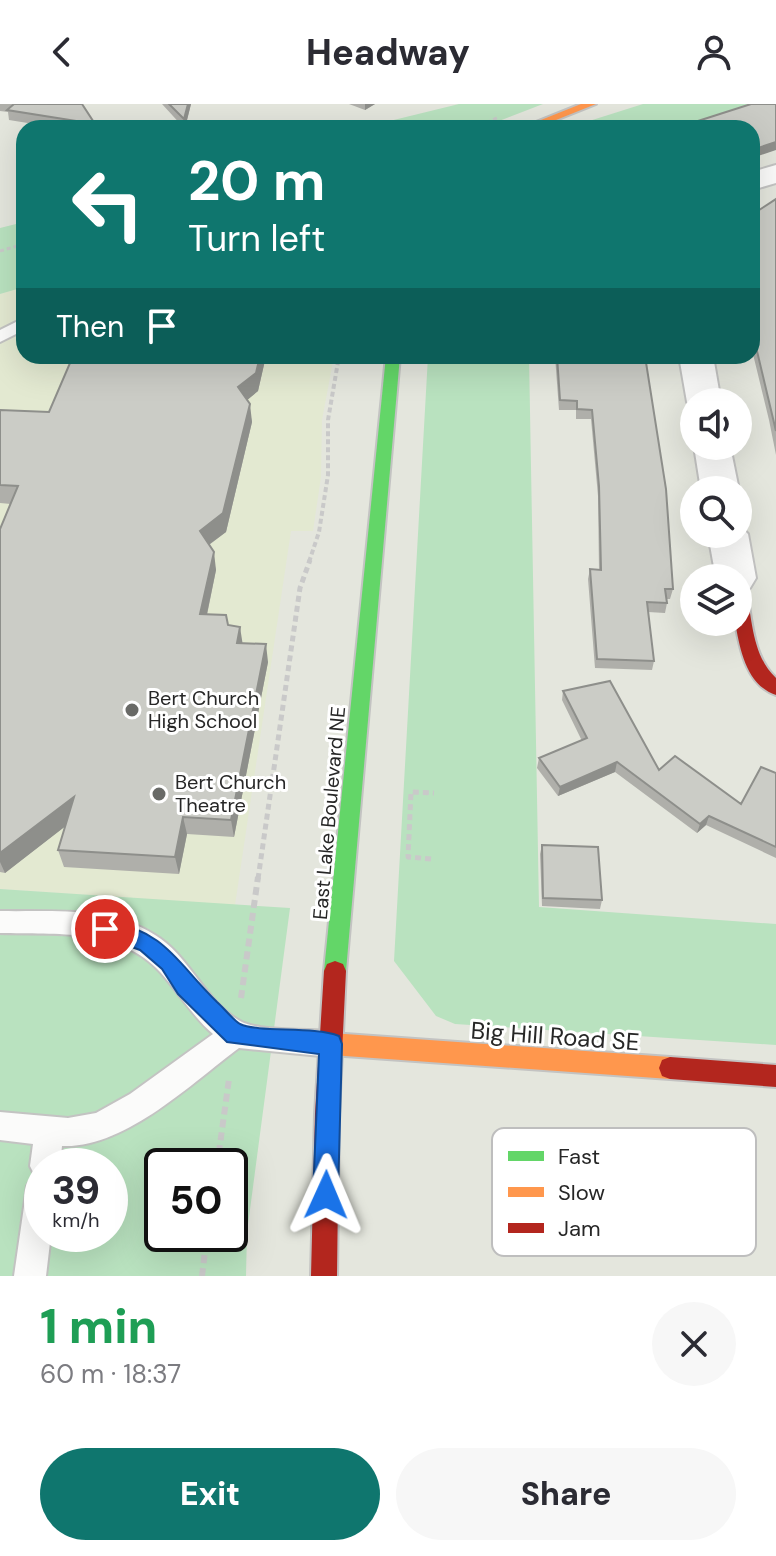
<!DOCTYPE html>
<meta charset="utf-8">
<style>
:root{--surface:#fff;--page:#f7f7f7;--text:#2b2b33;--muted:#7c7c81;--accent:#0f766e}
body{margin:0;font-family:"DM Sans",sans-serif;background:var(--page);color:var(--text);height:100vh;display:flex;flex-direction:column;font-size:30px;white-space:nowrap}
*{box-sizing:border-box;margin:0}
p{font-size:26px;color:var(--muted)}
.icon{flex:none;width:44px;height:44px;fill:none;stroke:currentColor;stroke-width:2;stroke-linecap:round;stroke-linejoin:round}
.map{position:relative;height:1172px;overflow:hidden}
.panel{display:flex;flex-direction:column;background:var(--surface);flex:1}
.panel>*{flex:none}
.banner{position:absolute;left:16px;top:16px;width:744px;height:244px;border-radius:24px;box-shadow:0 8px 32px #0002;background:#0f766e;color:#fff;overflow:hidden}
.buttons{position:absolute;left:680px;top:284px;display:grid;gap:16px}
.buttons a{display:grid;place-items:center;width:72px;height:72px;border-radius:50%;background:var(--surface);box-shadow:0 8px 32px #0002;font-size:40px}
.speed{position:absolute;left:24px;top:1044px;display:flex;gap:16px;font-size:40px;font-weight:700;text-align:center}
.speed>*{display:grid;place-content:center;width:104px;height:104px;border-radius:50%;background:var(--surface);box-shadow:0 8px 32px #0002;line-height:1}
.speed small{font-size:20px;font-weight:400}
.speed .limit{border:4px solid #111;border-radius:12px;background:#fff;color:#111}
.pin{position:absolute;display:grid;place-items:center;width:68px;height:68px;color:#fff;margin:-34px;border:4px solid #fff;border-radius:50%;box-shadow:0 2px 8px #0007}
.me{position:absolute;width:88px;margin:-44px;rotate:1deg;stroke-linejoin:round;filter:drop-shadow(0 0 6px #0008)}
.turn{display:flex;align-items:center;gap:28px;height:168px;padding:0 40px;font-size:36px}
.turn .icon{width:104px;height:104px;stroke-width:2.5}
.turn b{display:block;font-size:56px;line-height:68px}
.then{display:flex;align-items:center;height:76px;padding:0 40px;background:#0003;gap:16px;font-size:30px}
.round{display:grid;place-items:center;flex:none;width:84px;height:84px;border-radius:42px;background:var(--page)}
.overview{display:flex;align-items:center;justify-content:space-between;height:136px;padding:0 40px}
h1{font-size:48px;font-weight:800;line-height:60px;color:#1e9e55}
.button{display:flex;gap:16px;margin-top:auto;padding:16px 40px}
.button a{flex:1;height:92px;border-radius:48px;background:var(--accent);color:#fff;font-size:32px;font-weight:800;line-height:92px;text-align:center}
.button a+a{background:var(--page);color:var(--text)}
header{display:flex;justify-content:space-between;align-items:center;height:104px;padding:0 40px;background:var(--surface);font-size:36px;font-weight:800}
.map>svg:first-child{display:block}
.education{fill:#e3e9d1}
.green{fill:#b9e2bf;fill-rule:evenodd}
.lines{fill:none;stroke-linecap:round;stroke-linejoin:round}
.lane-casing{stroke:#c3c3c2;stroke-width:4}
.street-casing{stroke:#c3c3c2;stroke-width:4}
.fast-casing{stroke:#c3c3c2;stroke-width:4}
.slow-casing{stroke:#c3c3c2;stroke-width:4}
.jam-casing{stroke:#c3c3c2;stroke-width:4}
.path-far3{stroke:#c9c9c9;stroke-width:3;stroke-dasharray:4 3;stroke-linecap:butt}
.path-far2{stroke:#c9c9c9;stroke-width:4;stroke-dasharray:5 3;stroke-linecap:butt}
.path-far1{stroke:#c9c9c9;stroke-width:5;stroke-dasharray:6 4;stroke-linecap:butt}
.path{stroke:#c9c9c9;stroke-width:6;stroke-dasharray:8 5;stroke-linecap:butt}
.lane{fill:#fbfbfa;fill-rule:evenodd}
.street{fill:#fbfbfa;fill-rule:evenodd}
.fast{fill:#63d668;fill-rule:evenodd}
.slow{fill:#ff974d;fill-rule:evenodd}
.jam{fill:#b3261e;fill-rule:evenodd}
.wall{fill:#afafaa}
.shaded-wall{fill:#8e8f8b}
.building{fill:#cbccc6;stroke:#8e8f8b;stroke-width:2}
.route{fill:#1a73e8;stroke:#114b97;stroke-width:2}
.poi-dot{fill:#696a67;stroke:#fff;stroke-width:3}
.labels{text-anchor:middle;dominant-baseline:central;stroke-width:6;stroke-linejoin:round;paint-order:stroke}
.poi-label{font-size:20px;fill:#272727;stroke:#fff;text-anchor:start}
.street-label{font-size:20px;fill:#272727;stroke:#fff}
.near-street-label{font-size:24px;fill:#272727;stroke:#fff}
.key{fill:#fff;stroke:#bebebe;stroke-width:2}
.key-label{font-size:22px;fill:#272727}
</style>
<header><svg class="icon" aria-label="back" viewBox="0 0 24 24"><path d="M15 5l-7 7 7 7"/></svg>Headway<svg class="icon" aria-label="person" viewBox="0 0 24 24"><circle cx="12" cy="8" r="4"/><path d="M4 21q1-7 8-7t8 7"/></svg></header>
<div class="map">
<svg width="776" height="1172" viewBox="0 0 776 1172">
<rect width="100%" height="100%" fill="#e4e6dd"/>
<path class="education" d="M24 182V252H334L322 316 321 373 313 427H291L235 801 0 785V190Z"/>
<path class="green" d="M459 0H543L481 24H361Z
M643 0H759L672 24H567Z
M24 118V183L0 190V124Z
M428 252H529L539 803 776 820V941L455 920 436 912 394 857Z
M0 785 290 804 247 1128 246 1172H0ZM42 1062H110V1130H42ZM162 1062H230V1130H162Z"/>
<g class="lines">
<defs>
<path id="lane" d="M24 214V226L0 238V226Z
M0 807C51 808 110 802 155 831 190 852 205 898 240 917 260 928 308 925 331 927L341 931 345 940 341 949 331 953 239 944C192 979 124 1045 62 1042L60 1062H42V1130H51L46 1172H14L27 1082 34 1070 30 1062 33 1040 0 1036V1008L68 1014 96 1009 130 990 213 930C193 913 179 889 161 869 120 823 57 831 0 829Z"/>
<path id="street" d="M776 61V79L752 86V68Z
M679 252H713L721 298H694V306L692 305 687 298Z
M694 342H730L739 386 738 387 701 386Z
M738 420 748 430 756 474 750 484 738 487V474H716L708 430H738Z"/>
<path id="fast" d="M386 252H400L346 867 343 874 335 877 327 874 324 867Z"/>
<path id="slow" d="M581 0H596L536 24H521Z
M331 929 670 953 678 956 681 964 678 972 670 975 331 951 323 948 320 940 323 932Z"/>
<path id="jam" d="M738 478 746 484C752 514 752 552 776 574V591C746 581 740 545 735 518H738Z
M335 857 343 860 346 867 339 1010 337 1172H311L315 1010 324 867 327 860Z
M670 953 776 961V983L670 975 662 972 659 964 662 956Z"/>
</defs>
<use href="#lane" class="lane-casing"/>
<use href="#street" class="street-casing"/>
<use href="#fast" class="fast-casing"/>
<use href="#slow" class="slow-casing"/>
<use href="#jam" class="jam-casing"/>
<path class="path-far3" d="M474 24 499 13
M0 147 24 140"/>
<path class="path-far2" d="M309 458 319 428 328 371V316L339 252"/>
<path class="path-far1" d="M431 755 408 753 411 688 434 689
M258 775 300 484 310 456"/>
<path class="path" d="M241 894 258 773
M217 1062 229 975
M202 1172 207 1130"/>
<use href="#lane" class="lane"/>
<use href="#street" class="street"/>
<use href="#fast" class="fast"/>
<use href="#slow" class="slow"/>
<use href="#jam" class="jam"/>
</g>
<path class="wall" d="M0 0H82L95 20 96 24H59L9 16 8 8 0 7Z
M162 0H191L185 24H184Z
M349 0H375L365 6Z
M776 95V351L769 316 752 246V112Z
M73 252H266L258 287 247 296 252 318 226 428 209 441 216 466 207 511 228 521 242 539 268 558 234 733 187 730 179 770 64 763 58 746 65 722 5 769 0 768V425L11 400 0 399V306L49 308Z
M555 252H645L673 485 670 495H666L667 499 665 509 648 508 654 557 652 566 595 564 588 475 590 465 599 466 598 392 591 315H576V306H559Z
M563 587 659 666 741 700 776 669V754L706 721 697 729 615 668 558 692 537 664 539 654 582 637 562 596Z
M542 741 602 796 600 805 542 802 540 750Z"/>
<path class="shaded-wall" d="M188 0H191L185 24 184 15Z
M365 0H375L365 6Z
M776 38V46L752 54V46Z
M260 252H266L258 287 240 302 238 283Z
M250 300 252 318 226 428 203 445 200 427Z
M214 448 216 466 203 529 200 510Z
M240 523 243 542 237 539Z
M266 540 268 558 234 733 231 716Z
M617 658 615 668 558 692 560 683Z
M74 693 80 711 5 769 0 758V749Z
M709 712 706 721 697 729 700 720Z
M183 713 187 730 179 770 175 753Z"/>
<path class="building" d="M14 0H82L95 20 7 6Z
M169 0H188L184 15Z
M751 0H776V38L752 46V24H676Z
M776 95V327L752 226V112L753 110Z
M73 252H260L256 269 238 283 250 300 223 409 200 427 214 448 200 510 226 511 228 521 240 523 237 539 266 540 231 716 183 713 175 753 58 746 74 693 0 749V425L18 382 0 381V306L49 308Z
M557 252H645L666 385 673 485H665L667 499 647 498 654 557 597 555 590 465 601 466 599 382 592 306 577 305V297L560 296Z
M610 577 659 666 675 652 741 700 761 663 776 669V743L709 712 700 720 617 658 560 683 539 654 587 634 563 587Z
M542 741 598 743 602 796 543 794Z"/>
<path class="route" d="M105 815C169 830 175 857 217 898 224 904 232 915 240 920 259 929 313 922 339 932L342 940 338 1091 335 1100 326 1103 317 1100 313 1091 319 950 227 938 178 890 162 865 140 846 98 831 95 825 98 818Z"/>
<g class="poi-dot">
<circle cx="132" cy="606" r="8"/>
<circle cx="159" cy="690" r="8"/>
</g>
<g class="labels">
<g class="poi-label">
<text x="148" y="594">Bert Church<tspan x="148" dy="23">High School</tspan></text>
<text x="175" y="678">Bert Church<tspan x="175" dy="23">Theatre</tspan></text>
</g>
<g class="street-label">
<text transform="translate(329 709) rotate(-85)">East Lake Boulevard NE</text>
</g>
<g class="near-street-label">
<text transform="translate(555 932) rotate(4)">Big Hill Road SE</text>
</g>
</g>
<rect x="492" y="1024" width="264" height="128" rx="12" class="key"/>
<rect x="508" y="1047" width="36" height="10" fill="#63d668"/>
<rect x="508" y="1083" width="36" height="10" fill="#ff974d"/>
<rect x="508" y="1119" width="36" height="10" fill="#b3261e"/>
<g class="key-label">
<text x="558" y="1060">Fast</text>
<text x="558" y="1096">Slow</text>
<text x="558" y="1132">Jam</text>
</g>
</svg>
<div class="buttons">
<a><svg class="icon" aria-label="sound" viewBox="0 0 24 24"><path d="M4 9h4l5-4v14l-5-4H4zM17 9q2 3 0 6"/></svg></a>
<a><svg class="icon" aria-label="search" viewBox="0 0 24 24"><circle cx="10" cy="10" r="6"/><path d="M15 15l6 6"/></svg></a>
<a><svg class="icon" aria-label="layers" viewBox="0 0 24 24"><path d="M12 4l9 5-9 5-9-5zM3 14l9 5 9-5"/></svg></a>
</div>
<div class="speed"><div>39<small>km/h</small></div><div class="limit">50</div></div>
<div class="pin" style="left:105px;top:825px;background:#d93025"><svg class="icon" aria-label="arrive" viewBox="0 0 24 24"><path d="M6 21V4h12l-3 4 3 4H6"/></svg></div>
<svg class="me" style="left:326px;top:1091px" viewBox="-20 -20 40 40"><path d="M0-17L14 15 0 8-14 15z" fill="#1a73e8" stroke="#fff" stroke-width="4"/></svg>
<div class="banner">
<div class="turn"><svg class="icon" aria-label="left" viewBox="0 0 24 24"><path d="M17 20v-9H6M10 6l-5 5 5 5"/></svg><div><b>20 m</b>Turn left</div></div>
<div class="then">Then<svg class="icon" aria-label="arrive" viewBox="0 0 24 24"><path d="M6 21V4h12l-3 4 3 4H6"/></svg></div>
</div>
</div>
<section class="panel">
<div class="overview"><div><h1>1 min</h1><p>60 m · 18:37</p></div><a class="round"><svg class="icon" aria-label="close" viewBox="0 0 24 24"><path d="M6 6l12 12M18 6L6 18"/></svg></a></div>
<div class="button"><a>Exit</a><a>Share</a></div>
</section>
